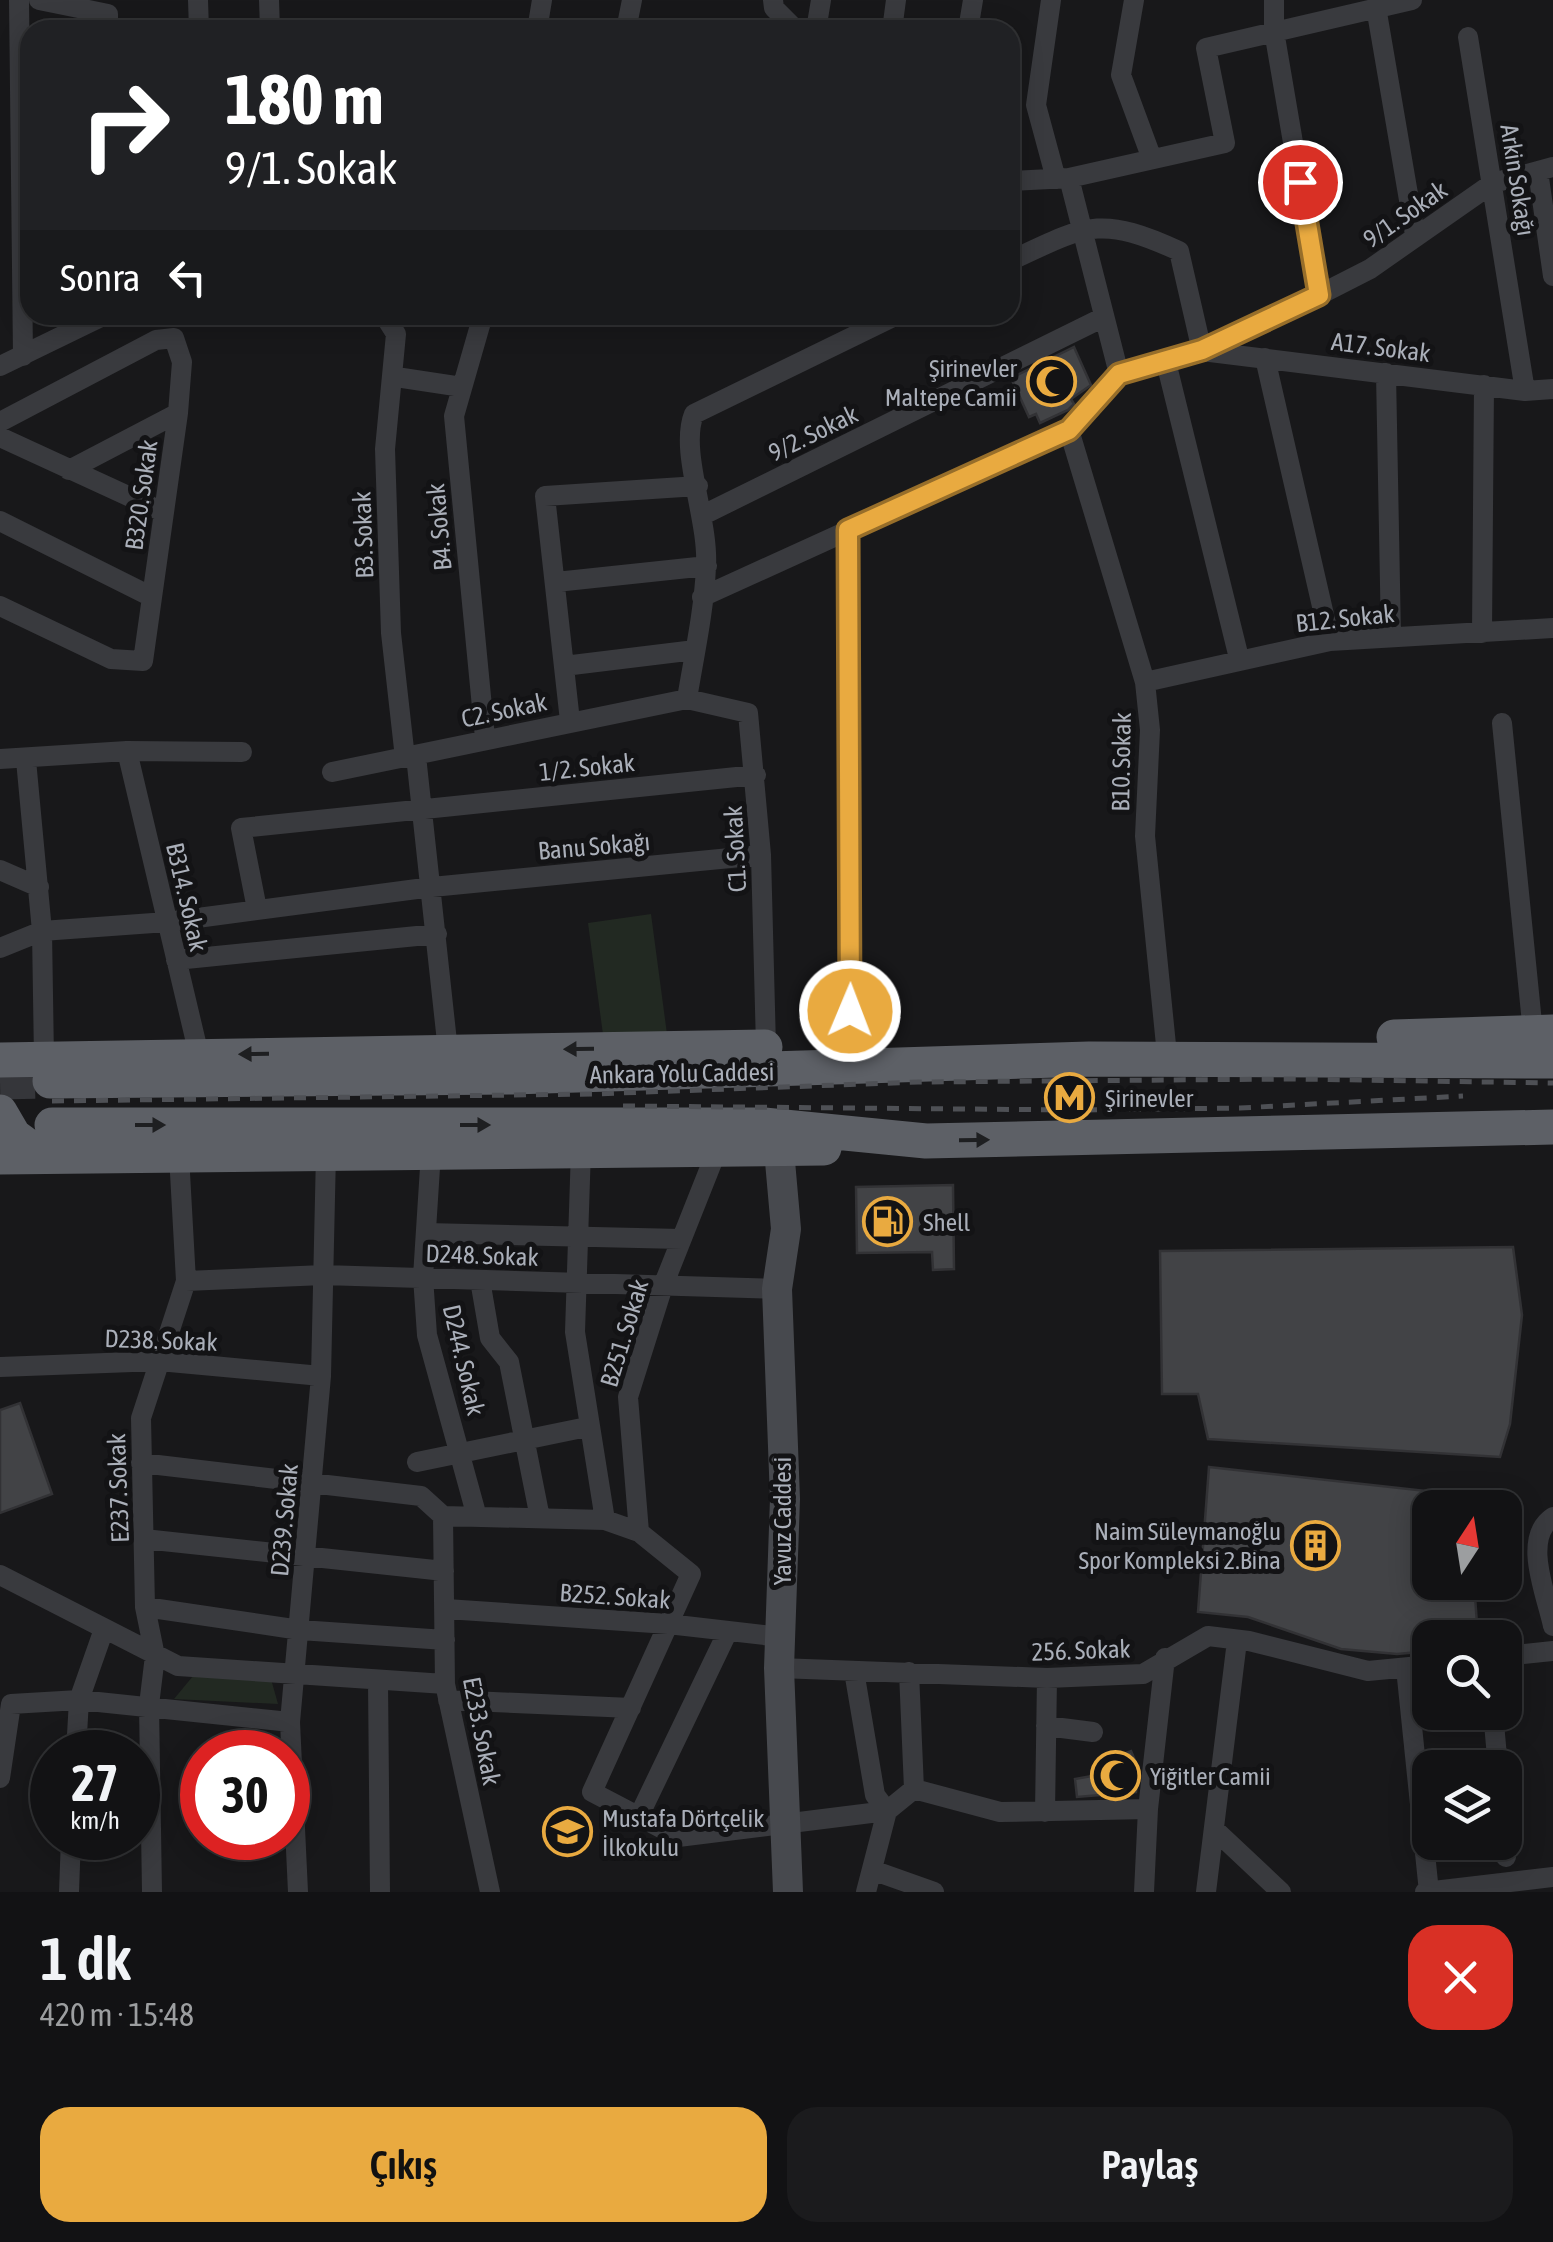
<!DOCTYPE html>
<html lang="tr">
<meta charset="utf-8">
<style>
:root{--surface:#121214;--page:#1b1b1d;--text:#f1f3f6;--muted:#9c9ea0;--line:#313234;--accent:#e9aa40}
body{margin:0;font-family:"Asap Condensed",sans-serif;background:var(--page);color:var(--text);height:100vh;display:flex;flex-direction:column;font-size:38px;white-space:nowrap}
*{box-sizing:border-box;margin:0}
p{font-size:32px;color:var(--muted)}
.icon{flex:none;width:55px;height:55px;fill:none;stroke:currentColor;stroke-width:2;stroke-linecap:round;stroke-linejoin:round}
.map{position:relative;height:1892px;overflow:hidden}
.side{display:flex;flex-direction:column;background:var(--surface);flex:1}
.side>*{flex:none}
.top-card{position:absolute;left:20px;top:20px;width:1000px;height:305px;border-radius:30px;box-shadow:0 5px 25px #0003,0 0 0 2px var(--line);background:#202124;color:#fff;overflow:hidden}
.needle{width:65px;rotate:12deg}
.fabs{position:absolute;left:1412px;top:1490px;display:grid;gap:20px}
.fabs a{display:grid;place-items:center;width:110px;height:110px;border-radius:20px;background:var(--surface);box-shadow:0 5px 25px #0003,0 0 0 2px var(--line);font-size:50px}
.speed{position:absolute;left:30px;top:1730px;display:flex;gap:20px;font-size:50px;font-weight:700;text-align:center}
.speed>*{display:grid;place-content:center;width:130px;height:130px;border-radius:50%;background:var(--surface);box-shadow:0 5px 25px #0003,0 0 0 2px var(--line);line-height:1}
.speed small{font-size:25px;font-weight:400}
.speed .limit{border:15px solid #d22;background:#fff;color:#111}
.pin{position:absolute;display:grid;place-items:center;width:85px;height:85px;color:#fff;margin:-42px;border:5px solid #fff;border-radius:50%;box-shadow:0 2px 10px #0007}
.me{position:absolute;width:110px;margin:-55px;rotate:1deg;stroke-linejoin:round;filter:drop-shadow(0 0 8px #0008)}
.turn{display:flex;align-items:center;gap:35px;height:210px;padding:0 40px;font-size:45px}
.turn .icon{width:130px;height:130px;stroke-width:2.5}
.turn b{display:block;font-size:70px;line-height:85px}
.then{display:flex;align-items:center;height:95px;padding:0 40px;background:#0003;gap:20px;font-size:38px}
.round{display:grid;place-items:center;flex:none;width:105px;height:105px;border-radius:30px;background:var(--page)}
.summary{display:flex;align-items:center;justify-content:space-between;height:170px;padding:0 40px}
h1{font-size:60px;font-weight:600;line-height:75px}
.action{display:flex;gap:20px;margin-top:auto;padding:20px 40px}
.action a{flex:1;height:115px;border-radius:30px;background:var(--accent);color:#111;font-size:40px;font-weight:600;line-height:115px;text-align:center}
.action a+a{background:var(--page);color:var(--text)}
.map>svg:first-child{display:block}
.green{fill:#222922}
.building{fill:#424346;stroke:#323235;stroke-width:2.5}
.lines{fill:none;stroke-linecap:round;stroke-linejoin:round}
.trunk-tunnel{stroke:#35363a;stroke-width:35;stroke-dasharray:35 18;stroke-linecap:butt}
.minor{stroke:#393a3e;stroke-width:20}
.secondary{stroke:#47494e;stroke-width:30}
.trunk{stroke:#5d6066;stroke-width:35}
.rail{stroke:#4e5055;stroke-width:5;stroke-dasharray:12 10;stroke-linecap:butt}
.oneway{fill:#1e1f21}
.route-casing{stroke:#976e2a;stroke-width:25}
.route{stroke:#e9aa40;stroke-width:18}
.labels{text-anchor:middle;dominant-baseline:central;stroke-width:10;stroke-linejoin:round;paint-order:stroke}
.street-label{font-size:25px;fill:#aaafb9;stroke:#131315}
.poi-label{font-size:25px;fill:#aaafb9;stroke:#131315;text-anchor:start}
</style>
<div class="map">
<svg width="1553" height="1892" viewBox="0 0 1553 1892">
<rect width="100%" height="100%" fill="#18181a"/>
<path class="green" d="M651 914 667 1034 604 1042 588 923Z
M193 1676 271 1679 278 1704 174 1699Z"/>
<path class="building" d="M1074 347 1091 385 1071 399 1074 404 1068 410 1040 423 1036 414 1029 417 1011 378Z
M953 1185 954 1269 933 1270 932 1252 857 1253 856 1187Z
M1513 1247 1522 1315 1510 1424 1500 1457 1208 1439 1198 1394H1162L1160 1251Z
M20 1403 52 1494 0 1513V1410Z
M1209 1467 1490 1498 1489 1508H1430V1582H1474L1478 1638H1430V1651L1397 1654 1341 1649 1248 1617 1198 1612Z
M1131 1751 1139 1770 1136 1792 1077 1797 1075 1779 1103 1774 1100 1763Z"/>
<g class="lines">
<path class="trunk-tunnel" d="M0 1082 50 1081"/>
<path class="minor" d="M19 0 23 356
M39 0 108 14V30
M198 0 199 30
M269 0 270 30
M773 0 774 8 796 30
M1051 0 1036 105 1056 179
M1134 0 1121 75 1152 159
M1274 0V31L1319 295
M1376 7 1415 235
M537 30 542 0
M626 30 632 0
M816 30 821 0
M892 30 896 0
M968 30 973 0
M1468 37 1525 391
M1538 171 1553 276
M1069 178 1119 374
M1010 181 1069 178 1225 143 1206 48 1412 0
M1010 261C1085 226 1099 214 1179 251L1202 351 1525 391 1553 389
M384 315 396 334 385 449 391 633 405 758
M483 315 454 416 485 738
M1265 358 1330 641
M1166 362 1239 658
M0 366 105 315
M1386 373 1391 637
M396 377 462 387
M0 422 156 340 174 338 182 362 178 413 143 661 111 659 0 606
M1069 430 1145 682 1150 730 1145 836 1166 1045
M0 437 163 512
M69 470 178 413
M705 514 1104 317
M0 521 152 597
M848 530 850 1011
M556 582 707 566
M702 597 1069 430 1119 374 1202 351 1319 295 1370 269 1493 183 1553 167
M1482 633 1484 385
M564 666 695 650
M1145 682 1330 641 1553 628
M687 699C694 656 704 611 706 567 709 519 679 451 694 414L897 315
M570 721 545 496 698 486
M1502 723 1533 1033
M127 751 199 1055
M416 756 448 1051
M0 759 127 751 242 752
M26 760 42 931 44 1059
M332 772 687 699 748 713 761 855 766 1047
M0 870 39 887
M257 909 241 828 756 775
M0 948 42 931 167 922 432 887 761 855
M176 960 437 934
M581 1149 575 1332 605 1520
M717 1150 663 1286 628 1397 639 1532 691 1574 592 1792 678 1837 887 1811
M431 1152 423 1277 427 1335 477 1517
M426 1233 681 1239
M480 1280 490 1338 509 1362 540 1518
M186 1281 323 1275 777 1289
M0 1367 159 1361 321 1376
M417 1462 587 1427
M141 1463 421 1496 443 1516
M443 1516 445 1684 490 1892
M443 1516 605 1520 639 1532
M1553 1517C1521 1538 1547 1596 1553 1626
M144 1539 444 1571
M0 1575 178 1666 445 1684
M145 1607 300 1630 445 1640
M446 1609 668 1624 781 1637
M1505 1656 1553 1651
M779 1668 1047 1678 1143 1674 1208 1636 1249 1641 1368 1671 1430 1665
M1406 1668 1429 1892
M854 1671 875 1795 887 1811
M378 1682 380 1892
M448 1700 631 1708
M1493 1712 1498 1768
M1046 1726 1093 1732
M76 1752 79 1700 104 1629
M0 1778 11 1704 79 1700 290 1722
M914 1789 1000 1812 1148 1809
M1045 1812 1047 1678
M639 1816 728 1631
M1214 1829 1281 1892
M1505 1842 1506 1857
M872 1870 934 1892
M69 1892 71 1838
M152 1892 149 1705 155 1656 145 1607 141 1418 186 1281 179 1155
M298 1892 290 1722 321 1376 326 1153
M866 1892 887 1811 914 1789 909 1672
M1144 1892 1148 1809 1165 1658
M1206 1892 1237 1641
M1425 1892 1553 1877"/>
<path class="secondary" d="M779 1150 786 1229 777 1289 785 1499 779 1668 788 1892"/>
<path class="trunk" d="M1394 1037 1553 1032
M0 1060 765 1047
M50 1081 512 1077 1089 1059 1553 1061
M0 1112 14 1136 40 1155
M52 1125H764L926 1141 1553 1127
M0 1157 824 1148"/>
<path class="rail" d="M52 1101 593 1094 919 1082 1295 1079 1553 1083
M623 1106 1075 1110 1240 1108 1463 1096"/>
</g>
<defs><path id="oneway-solid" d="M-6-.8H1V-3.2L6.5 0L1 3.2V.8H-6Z" transform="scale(2.5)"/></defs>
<g class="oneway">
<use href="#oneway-solid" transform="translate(579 1049) rotate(179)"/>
<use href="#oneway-solid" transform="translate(254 1054) rotate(179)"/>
<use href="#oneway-solid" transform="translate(150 1125)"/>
<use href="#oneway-solid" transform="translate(475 1125)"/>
<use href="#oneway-solid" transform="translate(974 1140) rotate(-1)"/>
</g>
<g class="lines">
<defs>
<path id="route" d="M850 1011 848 530 1069 430 1119 374 1202 350 1319 295 1300 182"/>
</defs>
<use href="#route" class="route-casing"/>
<use href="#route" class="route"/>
</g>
<defs>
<symbol id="mosque-ring" viewBox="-11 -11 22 22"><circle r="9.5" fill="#131315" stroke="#e9aa40" stroke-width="1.5"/><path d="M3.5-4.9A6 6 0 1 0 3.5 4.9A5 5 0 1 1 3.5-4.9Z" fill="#e9aa40"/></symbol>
<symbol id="metro-ring" viewBox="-11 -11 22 22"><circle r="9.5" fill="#131315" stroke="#e9aa40" stroke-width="1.5"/><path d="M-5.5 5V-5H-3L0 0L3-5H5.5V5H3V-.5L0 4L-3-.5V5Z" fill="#e9aa40"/></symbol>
<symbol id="fuel-ring" viewBox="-11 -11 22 22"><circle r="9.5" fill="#131315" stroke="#e9aa40" stroke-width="1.5"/><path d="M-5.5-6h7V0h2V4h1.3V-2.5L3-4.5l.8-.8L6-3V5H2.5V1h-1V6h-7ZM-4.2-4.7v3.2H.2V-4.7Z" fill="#e9aa40"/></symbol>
<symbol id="building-ring" viewBox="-11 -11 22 22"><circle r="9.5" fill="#131315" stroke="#e9aa40" stroke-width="1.5"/><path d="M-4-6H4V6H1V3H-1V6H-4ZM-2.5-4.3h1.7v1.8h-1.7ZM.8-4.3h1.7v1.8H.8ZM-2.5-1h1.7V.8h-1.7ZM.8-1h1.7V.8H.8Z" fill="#e9aa40"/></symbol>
<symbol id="school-ring" viewBox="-11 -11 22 22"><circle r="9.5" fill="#131315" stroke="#e9aa40" stroke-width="1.5"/><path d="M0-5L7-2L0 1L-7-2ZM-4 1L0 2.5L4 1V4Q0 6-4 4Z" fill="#e9aa40"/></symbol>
</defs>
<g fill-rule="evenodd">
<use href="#mosque-ring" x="1024" y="354" width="55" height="55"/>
<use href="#metro-ring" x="1042" y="1070" width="55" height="55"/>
<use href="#fuel-ring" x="860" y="1194" width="55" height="55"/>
<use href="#building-ring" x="1288" y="1518" width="55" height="55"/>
<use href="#mosque-ring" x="1088" y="1748" width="55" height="55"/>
<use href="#school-ring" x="540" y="1804" width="55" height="55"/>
</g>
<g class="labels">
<g class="street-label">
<text transform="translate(1518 180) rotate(81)">Arkin Sokağı</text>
<text transform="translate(1405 214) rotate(-35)">9/1. Sokak</text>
<text transform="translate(1381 347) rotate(7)">A17. Sokak</text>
<text transform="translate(813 433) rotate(-26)">9/2. Sokak</text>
<text transform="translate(141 495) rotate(-82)">B320. Sokak</text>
<text transform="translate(439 527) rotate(-95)">B4. Sokak</text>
<text transform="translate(363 535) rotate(-92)">B3. Sokak</text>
<text transform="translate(1345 618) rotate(-6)">B12. Sokak</text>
<text transform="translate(504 710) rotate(-12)">C2. Sokak</text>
<text transform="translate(1121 762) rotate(-89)">B10. Sokak</text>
<text transform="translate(587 767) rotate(-6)">1/2. Sokak</text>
<text transform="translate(594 846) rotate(-5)">Banu Sokağı</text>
<text transform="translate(735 849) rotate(-93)">C1. Sokak</text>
<text transform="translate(187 897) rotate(77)">B314. Sokak</text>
<text transform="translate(682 1073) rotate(-1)">Ankara Yolu Caddesi</text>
<text transform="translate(482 1255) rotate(2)">D248. Sokak</text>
<text transform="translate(624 1333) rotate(-73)">B251. Sokak</text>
<text transform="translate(161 1340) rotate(2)">D238. Sokak</text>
<text transform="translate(464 1360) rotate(77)">D244. Sokak</text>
<text transform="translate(118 1488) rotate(-92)">E237. Sokak</text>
<text transform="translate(284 1520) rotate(-85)">D239. Sokak</text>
<text transform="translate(782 1521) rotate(-90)">Yavuz Caddesi</text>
<text transform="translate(615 1596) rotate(4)">B252. Sokak</text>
<text transform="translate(1081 1650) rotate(-2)">256. Sokak</text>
<text transform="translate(482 1731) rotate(79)">E233. Sokak</text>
</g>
<g class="poi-label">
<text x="1017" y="368" text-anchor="end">Şirinevler<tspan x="1017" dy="29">Maltepe Camii</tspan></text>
<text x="1105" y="1098">Şirinevler</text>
<text x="923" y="1222">Shell</text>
<text x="1281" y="1531" text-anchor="end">Naim Süleymanoğlu<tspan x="1281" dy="29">Spor Kompleksi 2.Bina</tspan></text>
<text x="1150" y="1776">Yiğitler Camii</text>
<text x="602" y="1818">Mustafa Dörtçelik<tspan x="602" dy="29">İlkokulu</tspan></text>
</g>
</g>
</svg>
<div class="fabs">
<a><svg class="needle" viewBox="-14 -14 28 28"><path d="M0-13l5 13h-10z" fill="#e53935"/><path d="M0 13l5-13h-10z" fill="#9c9ea0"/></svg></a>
<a><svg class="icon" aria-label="search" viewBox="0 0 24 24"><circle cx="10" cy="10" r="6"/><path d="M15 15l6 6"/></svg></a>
<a><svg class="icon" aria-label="layers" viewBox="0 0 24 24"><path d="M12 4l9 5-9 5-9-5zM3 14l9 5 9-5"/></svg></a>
</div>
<div class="speed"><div>27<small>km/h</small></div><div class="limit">30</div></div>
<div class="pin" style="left:1300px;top:182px;background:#d93025"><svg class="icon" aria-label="arrive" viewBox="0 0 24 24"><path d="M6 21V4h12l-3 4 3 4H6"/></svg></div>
<svg class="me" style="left:850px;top:1011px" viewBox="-20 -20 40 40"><circle r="17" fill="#e9aa40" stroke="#fff" stroke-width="3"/><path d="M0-11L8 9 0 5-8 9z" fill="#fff"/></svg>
<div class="top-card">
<div class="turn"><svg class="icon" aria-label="right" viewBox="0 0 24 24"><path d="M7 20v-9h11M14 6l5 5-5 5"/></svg><div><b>180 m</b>9/1. Sokak</div></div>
<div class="then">Sonra<svg class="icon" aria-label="left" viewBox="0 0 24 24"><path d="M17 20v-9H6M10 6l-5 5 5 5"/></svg></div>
</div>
</div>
<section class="side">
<div class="summary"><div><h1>1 dk</h1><p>420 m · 15:48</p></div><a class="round" style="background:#d93025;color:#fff"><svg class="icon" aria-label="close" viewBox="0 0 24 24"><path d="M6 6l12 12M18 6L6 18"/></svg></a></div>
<div class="action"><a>Çıkış</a><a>Paylaş</a></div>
</section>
